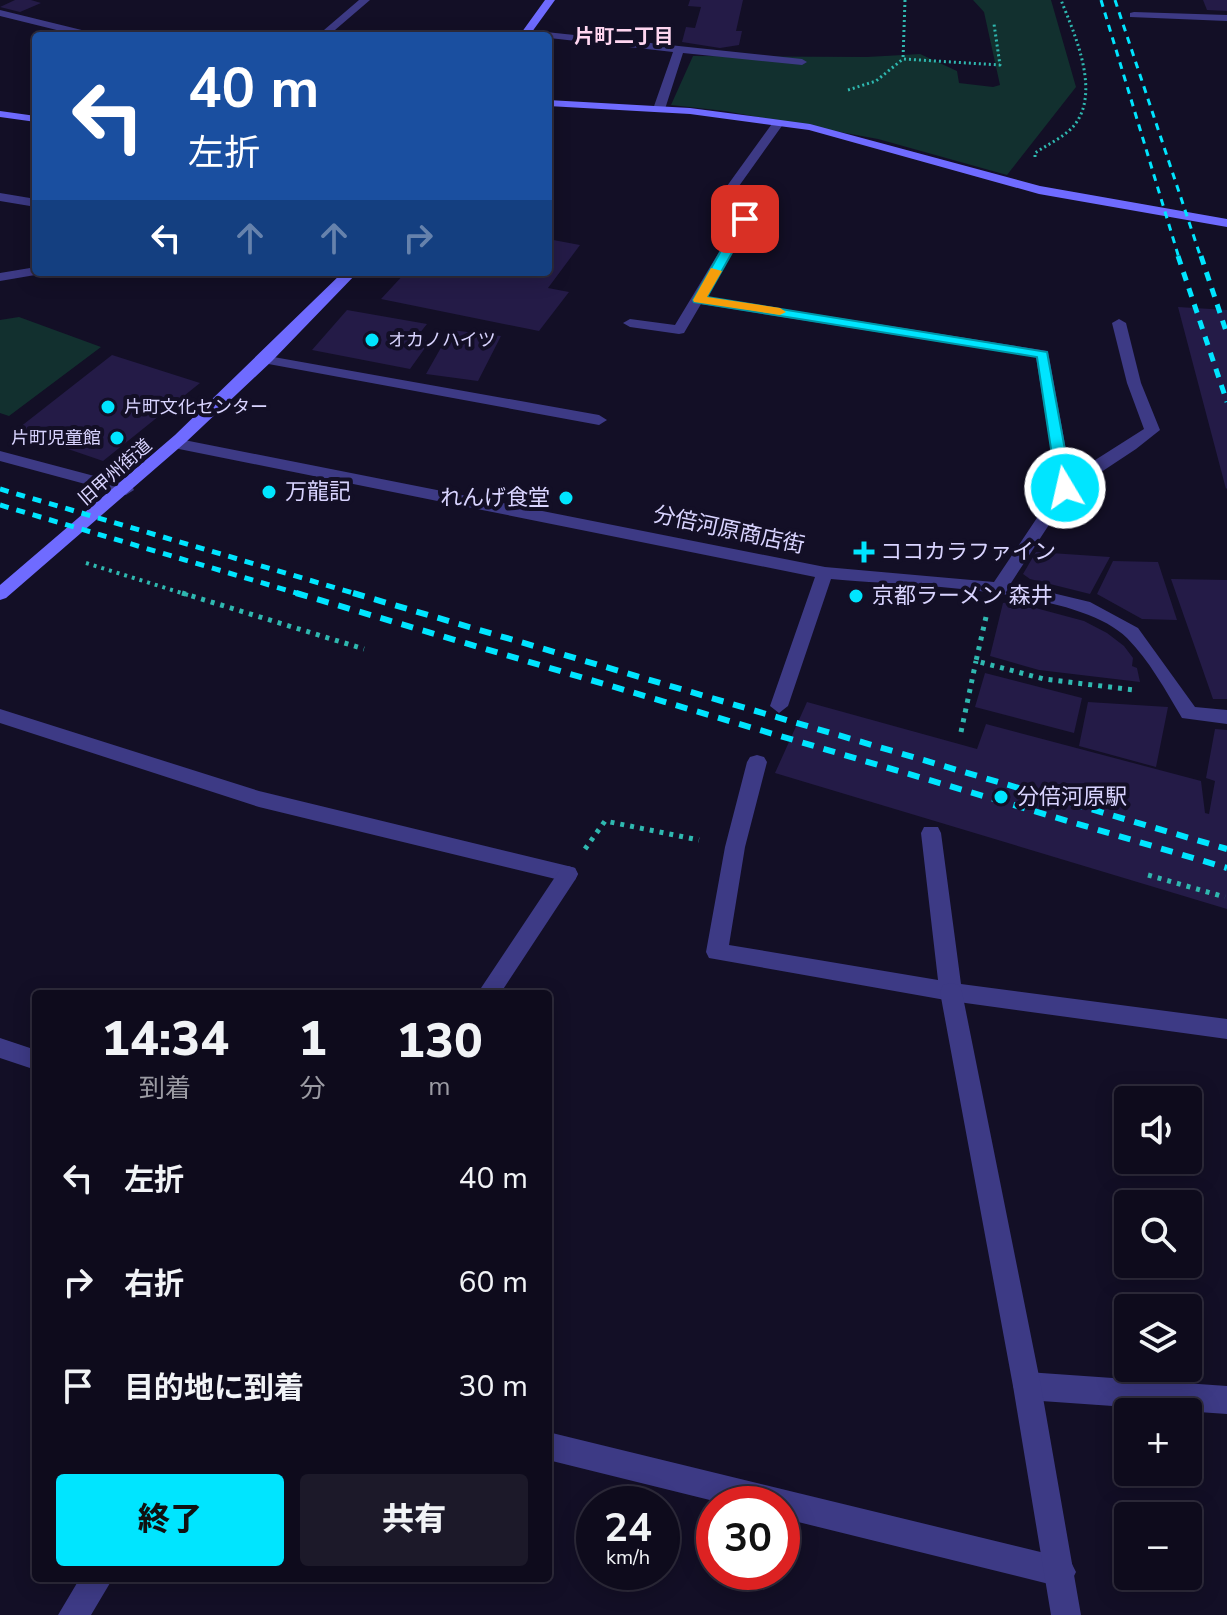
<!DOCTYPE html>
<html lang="ja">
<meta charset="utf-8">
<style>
:root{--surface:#0e0b1c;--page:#1c1929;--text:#f1f3f6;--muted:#9b9ba3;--line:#2e2b3b;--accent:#00e5ff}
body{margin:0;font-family:"Nunito Sans","Noto Sans JP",sans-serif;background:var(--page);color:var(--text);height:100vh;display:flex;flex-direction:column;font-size:30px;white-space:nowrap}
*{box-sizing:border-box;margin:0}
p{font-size:26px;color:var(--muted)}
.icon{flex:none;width:44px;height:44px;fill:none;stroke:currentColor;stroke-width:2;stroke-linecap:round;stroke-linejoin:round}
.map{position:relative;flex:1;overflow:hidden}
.sheet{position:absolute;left:32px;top:990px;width:520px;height:592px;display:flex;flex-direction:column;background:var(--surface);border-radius:8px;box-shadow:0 4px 20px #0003,0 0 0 2px var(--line)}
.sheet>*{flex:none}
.top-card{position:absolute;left:32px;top:32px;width:520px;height:244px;border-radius:8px;box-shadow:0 4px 20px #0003,0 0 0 2px var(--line);background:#1a4fa0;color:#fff;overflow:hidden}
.tools{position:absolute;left:1114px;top:1086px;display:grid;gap:16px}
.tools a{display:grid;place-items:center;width:88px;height:88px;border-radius:8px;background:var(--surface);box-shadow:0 4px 20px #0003,0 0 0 2px var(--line);font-size:40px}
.speed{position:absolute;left:576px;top:1486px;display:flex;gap:16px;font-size:40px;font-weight:700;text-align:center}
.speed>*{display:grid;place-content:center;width:104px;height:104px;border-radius:50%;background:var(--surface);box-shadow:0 4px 20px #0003,0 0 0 2px var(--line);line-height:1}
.speed small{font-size:20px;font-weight:400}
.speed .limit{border:12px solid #d22;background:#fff;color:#111}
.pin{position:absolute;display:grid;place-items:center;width:68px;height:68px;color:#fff;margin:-34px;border-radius:16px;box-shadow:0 4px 12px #0006}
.me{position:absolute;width:88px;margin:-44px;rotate:351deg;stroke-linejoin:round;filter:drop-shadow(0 0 6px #0008)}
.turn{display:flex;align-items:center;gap:28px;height:168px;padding:0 24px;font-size:36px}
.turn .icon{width:104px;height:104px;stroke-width:2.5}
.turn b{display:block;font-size:56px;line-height:68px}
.lanes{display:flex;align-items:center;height:76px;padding:0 24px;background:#0003;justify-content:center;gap:40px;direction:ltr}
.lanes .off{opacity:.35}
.eta{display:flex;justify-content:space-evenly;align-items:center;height:136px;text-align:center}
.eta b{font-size:48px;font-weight:800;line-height:56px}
.button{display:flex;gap:16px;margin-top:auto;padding:16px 24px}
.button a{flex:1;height:92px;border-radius:8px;background:var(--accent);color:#111;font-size:32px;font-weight:800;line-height:92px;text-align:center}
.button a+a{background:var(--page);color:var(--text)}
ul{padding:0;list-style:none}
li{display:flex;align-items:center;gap:24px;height:104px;padding:0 24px}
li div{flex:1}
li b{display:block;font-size:30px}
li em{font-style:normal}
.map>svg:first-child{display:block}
.green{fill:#12302f}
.building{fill:#241b47}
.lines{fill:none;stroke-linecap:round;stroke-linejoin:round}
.path-far2{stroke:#2fb8b0;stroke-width:3;stroke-dasharray:2 3;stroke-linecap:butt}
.path-far1{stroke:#2fb8b0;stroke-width:4;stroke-dasharray:3 5;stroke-linecap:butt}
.path{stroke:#2fb8b0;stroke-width:5;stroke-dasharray:4 6;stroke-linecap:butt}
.lane{fill:#3d3a85;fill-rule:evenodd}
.street{fill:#3d3a85;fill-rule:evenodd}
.secondary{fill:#6f6bff;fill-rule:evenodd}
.rail-far2{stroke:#00e5ff;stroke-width:3;stroke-dasharray:7 6;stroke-linecap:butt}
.rail-far1{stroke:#00e5ff;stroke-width:5;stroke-dasharray:9 8;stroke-linecap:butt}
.rail{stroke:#00e5ff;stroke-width:6;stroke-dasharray:12 10;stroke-linecap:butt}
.route{fill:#00e5ff;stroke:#0095a6;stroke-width:2}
.slow{fill:#f59e0b}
.poi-dot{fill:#00e5ff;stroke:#130f26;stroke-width:3}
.labels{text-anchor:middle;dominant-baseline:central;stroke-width:8;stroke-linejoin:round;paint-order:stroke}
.far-poi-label{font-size:18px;fill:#d9d4ff;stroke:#130f26;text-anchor:start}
.far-street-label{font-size:18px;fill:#d9d4ff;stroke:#130f26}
.far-neighbourhood-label{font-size:20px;font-weight:bold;fill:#ffd6f0;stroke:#130f26}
.poi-label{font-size:22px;fill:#d9d4ff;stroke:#130f26;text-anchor:start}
.street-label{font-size:22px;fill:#d9d4ff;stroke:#130f26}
</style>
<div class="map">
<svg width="1227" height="1615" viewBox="0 0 1227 1615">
<rect width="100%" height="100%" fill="#130f26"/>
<path class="green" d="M973 0H1051L1076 87 1007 175 878 139 725 111 671 105 693 56 867 57 920 54 957 71 959 83 993 87 1000 85 984 12Z
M19 317 101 347 9 416 0 413V320Z"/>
<path class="building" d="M15 0H31L41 3 20 12 0 7Z
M690 0H743L736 31H742L739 45 720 48 682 42 686 27 695 28 701 7 688 6Z
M1203 0H1227V11L1207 10Z
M548 239 580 245 548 288 569 292 539 331 381 299 406 272H548Z
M1178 307 1227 310V488L1226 489Z
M347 310 427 324 415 339 430 341 410 369 312 350Z
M451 330 501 336 478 381 426 374Z
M112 355 200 383 103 461 68 449V433L54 431 32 437 15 431Z
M1036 552 1110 557 1090 594 1030 579 1023 574Z
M1113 561 1158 562 1177 620 1142 619 1097 594Z
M1171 579 1227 580V699H1213Z
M1013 602 1084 621 1107 633 1124 646 1133 658 1132 666 1137 668 1140 682 1039 670 990 656 1003 603Z
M985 673 1082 698 1074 733 975 707Z
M807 702 977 749 986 724 1201 781 1205 813 1209 814 1215 781 1206 778 1215 729 1227 730V909L775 773Z
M1088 702 1168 707 1156 767 1079 746Z"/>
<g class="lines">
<path class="path-far2" d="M905 0 903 59 1000 65 994 24
M848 90 876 81 903 59
M1035 157V153C1048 144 1067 136 1076 123 1100 89 1074 33 1061 0"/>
<path class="path-far1" d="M86 563 188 595"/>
<path class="path" d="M182 593 364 649
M986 617 976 661 1044 679 1134 690
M961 732 976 661
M585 849 605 821 699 840
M1148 875 1225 897"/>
<path class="lane" d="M359 0H370L328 36H317Z
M0 10 98 34 99 36H81L0 16Z
M527 30 802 59 807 62 802 65 683 53 665 109 659 112 653 109 673 52 523 35V31Z
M0 193 36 199V207L0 201Z
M1119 319 1126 323 1141 383 1160 430 1136 449 1071 492H1059V484L1070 476 1144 429 1127 383 1112 323Z
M268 356 599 415 607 420 599 425 263 363 261 360Z
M0 709 259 791 568 866 575 868 578 874 575 880 568 882 259 807 0 723Z
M757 755 764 757 767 762 745 847 729 945 938 980 921 833 924 827H938L941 833 961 984 1227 1019V1039L951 1001 709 958 706 952 725 847 747 762 750 757Z
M1027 1372 1227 1386V1414L1027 1400 1017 1396 1013 1386 1017 1376Z
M548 1432 1061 1557 1071 1562 1076 1572 1071 1582 1061 1587 782 1518V1504H726L548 1460Z"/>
<path class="street" d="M1134 12 1227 15V21L1130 17V13Z
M774 121 784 123 739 186 751 219 706 297 1048 351 1073 488 1011 583 1090 602 1138 628 1195 707 1227 710V724L1182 718C1166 691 1149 660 1127 638 1075 587 904 586 831 579L788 706 779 713 770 706 815 577 179 449 171 444 179 439 825 567 994 582 1057 488 1036 357 701 304 684 333 679 334 630 327 623 323 630 319 675 325 739 219 727 186Z
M36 267V272L41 274 0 281V273Z
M0 451 132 486 134 490 126 495 0 461Z
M568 866 575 868 578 874 575 880 500 994H477L561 868Z
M951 983 959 985 962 992 1041 1386 1081 1615H1051L1013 1386 940 992 943 985Z
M0 1038 36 1050V1070L0 1058Z
M80 1578H113L91 1615H58Z"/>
<path class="secondary" d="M545 0H555L529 36H519Z
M548 100 690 108 810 124 1040 186 1227 219V227L1039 194 809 130 690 114 548 106Z
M0 111 36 116V122L0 117Z
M343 272H358L272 361 186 442 6 598 0 600V585L175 435Z"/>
<path class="rail-far2" d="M1101 0 1179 258
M1115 0 1201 258"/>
<path class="rail-far1" d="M1178 256 1227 402
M1201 256 1227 334
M0 489 360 595
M0 505 303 595"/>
<path class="rail" d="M296 593 1227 868
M353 593 1227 849"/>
</g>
<path class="route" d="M745 216 751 219 707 297 1047 352 1072 488 1070 491 1065 492 1057 488 1037 357 694 302 693 300 739 219Z"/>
<path class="slow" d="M711 268 722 271 707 297 780 308 786 312 780 315 694 302 693 300Z"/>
<g class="poi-dot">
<circle cx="372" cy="340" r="8"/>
<circle cx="108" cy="407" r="8"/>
<circle cx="117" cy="438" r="8"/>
<circle cx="269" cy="492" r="8"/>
<circle cx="566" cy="498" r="8"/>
<path d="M860 540h8v8h8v8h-8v8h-8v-8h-8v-8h8z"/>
<circle cx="856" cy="596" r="8"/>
<circle cx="1001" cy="797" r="8"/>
</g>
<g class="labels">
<g class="far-poi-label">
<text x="388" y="340">オカノハイツ</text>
<text x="124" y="407">片町文化センター</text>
<text x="101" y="438" text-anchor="end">片町児童館</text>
</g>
<g class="far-street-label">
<text transform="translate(115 472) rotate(-41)">旧甲州街道</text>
</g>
<g class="far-neighbourhood-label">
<text x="624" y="36">片町二丁目</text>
</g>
<g class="poi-label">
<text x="285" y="492">万龍記</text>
<text x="550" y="498" text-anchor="end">れんげ食堂</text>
<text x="880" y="552">ココカラファイン</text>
<text x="872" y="596">京都ラーメン 森井</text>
<text x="1017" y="797">分倍河原駅</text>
</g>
<g class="street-label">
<text transform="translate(729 530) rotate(12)">分倍河原商店街</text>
</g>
</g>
</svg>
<div class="tools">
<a><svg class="icon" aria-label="sound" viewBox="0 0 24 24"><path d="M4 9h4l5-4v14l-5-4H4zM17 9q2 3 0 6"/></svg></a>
<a><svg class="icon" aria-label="search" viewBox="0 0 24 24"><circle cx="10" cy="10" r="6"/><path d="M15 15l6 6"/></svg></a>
<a><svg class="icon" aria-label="layers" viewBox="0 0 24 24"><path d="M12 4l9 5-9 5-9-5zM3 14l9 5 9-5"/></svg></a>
<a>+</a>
<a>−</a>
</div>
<div class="speed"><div>24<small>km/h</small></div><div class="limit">30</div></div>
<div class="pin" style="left:745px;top:219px;background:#d93025"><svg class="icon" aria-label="arrive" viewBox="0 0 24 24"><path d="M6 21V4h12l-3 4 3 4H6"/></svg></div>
<svg class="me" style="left:1065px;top:488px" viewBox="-20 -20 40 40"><circle r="17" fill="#00e5ff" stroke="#fff" stroke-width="3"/><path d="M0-11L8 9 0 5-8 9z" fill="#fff"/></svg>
<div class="top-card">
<div class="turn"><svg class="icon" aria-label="left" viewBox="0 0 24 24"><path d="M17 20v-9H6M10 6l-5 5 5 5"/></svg><div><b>40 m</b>左折</div></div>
<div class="lanes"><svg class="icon" aria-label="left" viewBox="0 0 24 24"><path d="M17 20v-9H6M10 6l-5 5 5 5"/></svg><svg class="icon off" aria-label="ahead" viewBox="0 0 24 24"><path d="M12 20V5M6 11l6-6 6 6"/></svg><svg class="icon off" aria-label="ahead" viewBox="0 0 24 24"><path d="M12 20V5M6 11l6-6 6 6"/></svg><svg class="icon off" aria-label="right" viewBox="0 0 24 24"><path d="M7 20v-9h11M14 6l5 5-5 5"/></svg></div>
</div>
<section class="sheet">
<div class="eta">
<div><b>14:34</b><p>到着</p></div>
<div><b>1</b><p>分</p></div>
<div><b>130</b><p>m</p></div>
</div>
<ul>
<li><svg class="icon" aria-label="left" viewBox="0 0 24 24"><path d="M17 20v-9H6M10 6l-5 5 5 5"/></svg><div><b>左折</b></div><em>40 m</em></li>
<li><svg class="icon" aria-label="right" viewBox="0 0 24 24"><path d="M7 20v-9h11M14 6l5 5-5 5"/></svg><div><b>右折</b></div><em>60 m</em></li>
<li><svg class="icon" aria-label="arrive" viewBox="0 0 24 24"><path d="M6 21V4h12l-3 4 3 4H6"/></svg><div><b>目的地に到着</b></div><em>30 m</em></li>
</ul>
<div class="button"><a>終了</a><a>共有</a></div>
</section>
</div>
